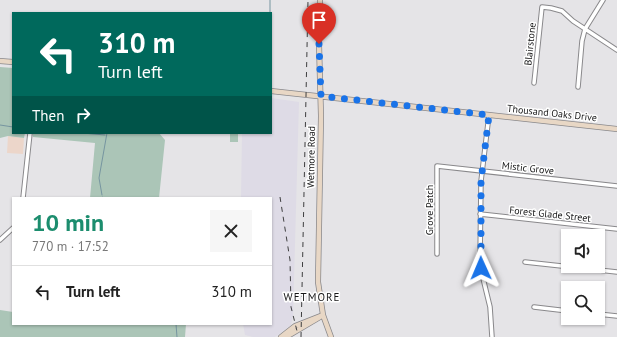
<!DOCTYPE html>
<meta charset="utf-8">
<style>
:root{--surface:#fff;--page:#f6f6f6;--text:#222;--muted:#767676;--line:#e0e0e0;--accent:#1c8d6e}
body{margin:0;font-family:"PT Sans",sans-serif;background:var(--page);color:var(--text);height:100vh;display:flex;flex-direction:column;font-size:15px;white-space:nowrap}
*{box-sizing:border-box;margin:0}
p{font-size:13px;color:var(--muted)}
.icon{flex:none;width:22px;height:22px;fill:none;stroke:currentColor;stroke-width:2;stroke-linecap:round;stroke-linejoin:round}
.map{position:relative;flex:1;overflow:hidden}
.side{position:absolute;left:12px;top:197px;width:260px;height:128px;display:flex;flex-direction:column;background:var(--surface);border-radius:0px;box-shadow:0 1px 3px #0004}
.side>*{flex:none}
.guide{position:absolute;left:12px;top:12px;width:260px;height:122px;border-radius:0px;box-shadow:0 1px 3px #0004;background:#00695c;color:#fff;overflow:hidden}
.tools{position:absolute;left:561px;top:229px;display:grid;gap:8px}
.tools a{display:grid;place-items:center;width:44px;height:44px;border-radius:0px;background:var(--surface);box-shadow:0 1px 3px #0004;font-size:20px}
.pin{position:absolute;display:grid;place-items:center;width:34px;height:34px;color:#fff;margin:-41px -17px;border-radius:50% 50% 50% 0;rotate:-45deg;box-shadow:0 0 4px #0007}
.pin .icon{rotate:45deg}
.me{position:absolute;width:44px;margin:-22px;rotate:359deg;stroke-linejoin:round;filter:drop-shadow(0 0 3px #0008)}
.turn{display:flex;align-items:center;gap:14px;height:84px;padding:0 20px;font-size:18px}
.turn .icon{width:52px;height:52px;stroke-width:2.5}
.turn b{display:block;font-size:28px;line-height:34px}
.then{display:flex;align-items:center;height:38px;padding:0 20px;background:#0003;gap:8px;font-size:15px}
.round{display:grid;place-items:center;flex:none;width:42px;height:42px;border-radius:0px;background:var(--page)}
.summary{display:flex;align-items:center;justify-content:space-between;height:68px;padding:0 20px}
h1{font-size:24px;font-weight:700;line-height:30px;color:var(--accent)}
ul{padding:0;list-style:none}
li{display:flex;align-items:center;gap:12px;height:52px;padding:0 20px;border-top:1px solid var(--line)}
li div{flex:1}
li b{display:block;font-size:15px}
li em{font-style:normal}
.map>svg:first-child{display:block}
.commercial{fill:#ecd6ca}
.built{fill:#dedbe6}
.green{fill:#abc5b7}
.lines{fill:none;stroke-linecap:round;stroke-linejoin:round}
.stream{stroke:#7695a0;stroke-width:1}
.street-casing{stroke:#89888b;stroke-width:5.5}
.secondary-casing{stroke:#89888b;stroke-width:6}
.street{stroke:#fff;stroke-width:3.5}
.secondary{stroke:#e8d7c5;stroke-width:4.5}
.rail{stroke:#3f3f40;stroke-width:1;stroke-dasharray:5 5;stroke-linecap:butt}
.route{stroke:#1a73e8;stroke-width:7;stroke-dasharray:0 12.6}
.labels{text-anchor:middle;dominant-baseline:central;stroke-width:3;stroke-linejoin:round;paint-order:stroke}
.street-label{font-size:10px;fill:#161617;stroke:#fff}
.neighbourhood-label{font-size:11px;letter-spacing:1px;fill:#161617;stroke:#fff}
</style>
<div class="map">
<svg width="617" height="337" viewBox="0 0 617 337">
<rect width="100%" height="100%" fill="#e5e4e7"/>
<path class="commercial" d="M8 136 24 138 23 154 7 153Z"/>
<path class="built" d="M271 98 299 102 293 315 291 325 275 337H253L245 335 243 324H271V198H241L242 133H271Z"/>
<path class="green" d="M0 67 13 68V133H25L24 138 8 136 0 138Z
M33 133H159L165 140 159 198H90L95 143 33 137Z
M230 133H238V142H230Z
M0 310 13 312V324H186L185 337H0Z"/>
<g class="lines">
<path class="stream" d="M270 13V0
M0 125 13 127
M82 133 105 135
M102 195 99 178 107 133
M103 197 104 198
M176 324 177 337"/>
<defs>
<path id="street" d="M534 83 542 7 551 8 562 11 573 21 617 50
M578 87 582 41 585 29 603 0
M489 115 481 181 480 261 482 274 490 307 492 337
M23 198 30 133
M480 214 617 229
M0 240 13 228
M437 254V166L617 186
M525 262 617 272
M534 307 568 311
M598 314 617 316"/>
<path id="secondary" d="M320 0 319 44 321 116 318 282 323 315 331 337
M0 61 13 62
M271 91 617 129
M281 337 295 326 323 315
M286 337 320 317"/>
</defs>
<use href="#street" class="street-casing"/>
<use href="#secondary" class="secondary-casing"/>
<use href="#street" class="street"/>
<use href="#secondary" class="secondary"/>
<path class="rail" d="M280 197 290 260 291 307 298 335
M301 337 308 0"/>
</g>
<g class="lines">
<path class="route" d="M319 44 321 96 489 115 481 181V268"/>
</g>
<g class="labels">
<g class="street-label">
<text transform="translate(530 44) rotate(-84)">Blairstone</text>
<text transform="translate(552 113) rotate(6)">Thousand Oaks Drive</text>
<text transform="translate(311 157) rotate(-89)">Wetmore Road</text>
<text transform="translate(528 168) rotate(6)">Mistic Grove</text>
<text transform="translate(429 210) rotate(-90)">Grove Patch</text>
<text transform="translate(550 214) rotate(6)">Forest Glade Street</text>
</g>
<g class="neighbourhood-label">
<text x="312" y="297">WETMORE</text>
</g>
</g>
</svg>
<div class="tools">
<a><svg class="icon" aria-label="sound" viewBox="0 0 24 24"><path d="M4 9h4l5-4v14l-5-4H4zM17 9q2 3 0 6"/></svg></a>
<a><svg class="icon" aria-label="search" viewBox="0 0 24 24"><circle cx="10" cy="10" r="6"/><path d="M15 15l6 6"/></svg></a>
</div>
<div class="pin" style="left:319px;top:44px;background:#d93025"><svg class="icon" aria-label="arrive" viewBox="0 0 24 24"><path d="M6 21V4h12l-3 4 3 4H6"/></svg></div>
<svg class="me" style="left:481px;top:268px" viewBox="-20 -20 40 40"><path d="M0-17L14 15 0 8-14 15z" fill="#1a73e8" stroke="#fff" stroke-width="4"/></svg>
<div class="guide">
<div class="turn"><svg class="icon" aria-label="left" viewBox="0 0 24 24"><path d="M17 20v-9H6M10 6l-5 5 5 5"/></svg><div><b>310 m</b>Turn left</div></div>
<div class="then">Then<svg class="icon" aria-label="right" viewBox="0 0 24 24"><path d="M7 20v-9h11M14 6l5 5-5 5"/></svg></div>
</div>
<section class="side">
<div class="summary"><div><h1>10 min</h1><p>770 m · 17:52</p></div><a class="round"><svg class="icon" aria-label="close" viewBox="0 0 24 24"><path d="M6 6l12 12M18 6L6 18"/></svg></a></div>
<ul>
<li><svg class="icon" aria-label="left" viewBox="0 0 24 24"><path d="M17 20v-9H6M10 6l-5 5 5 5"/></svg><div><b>Turn left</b></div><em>310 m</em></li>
</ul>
</section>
</div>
